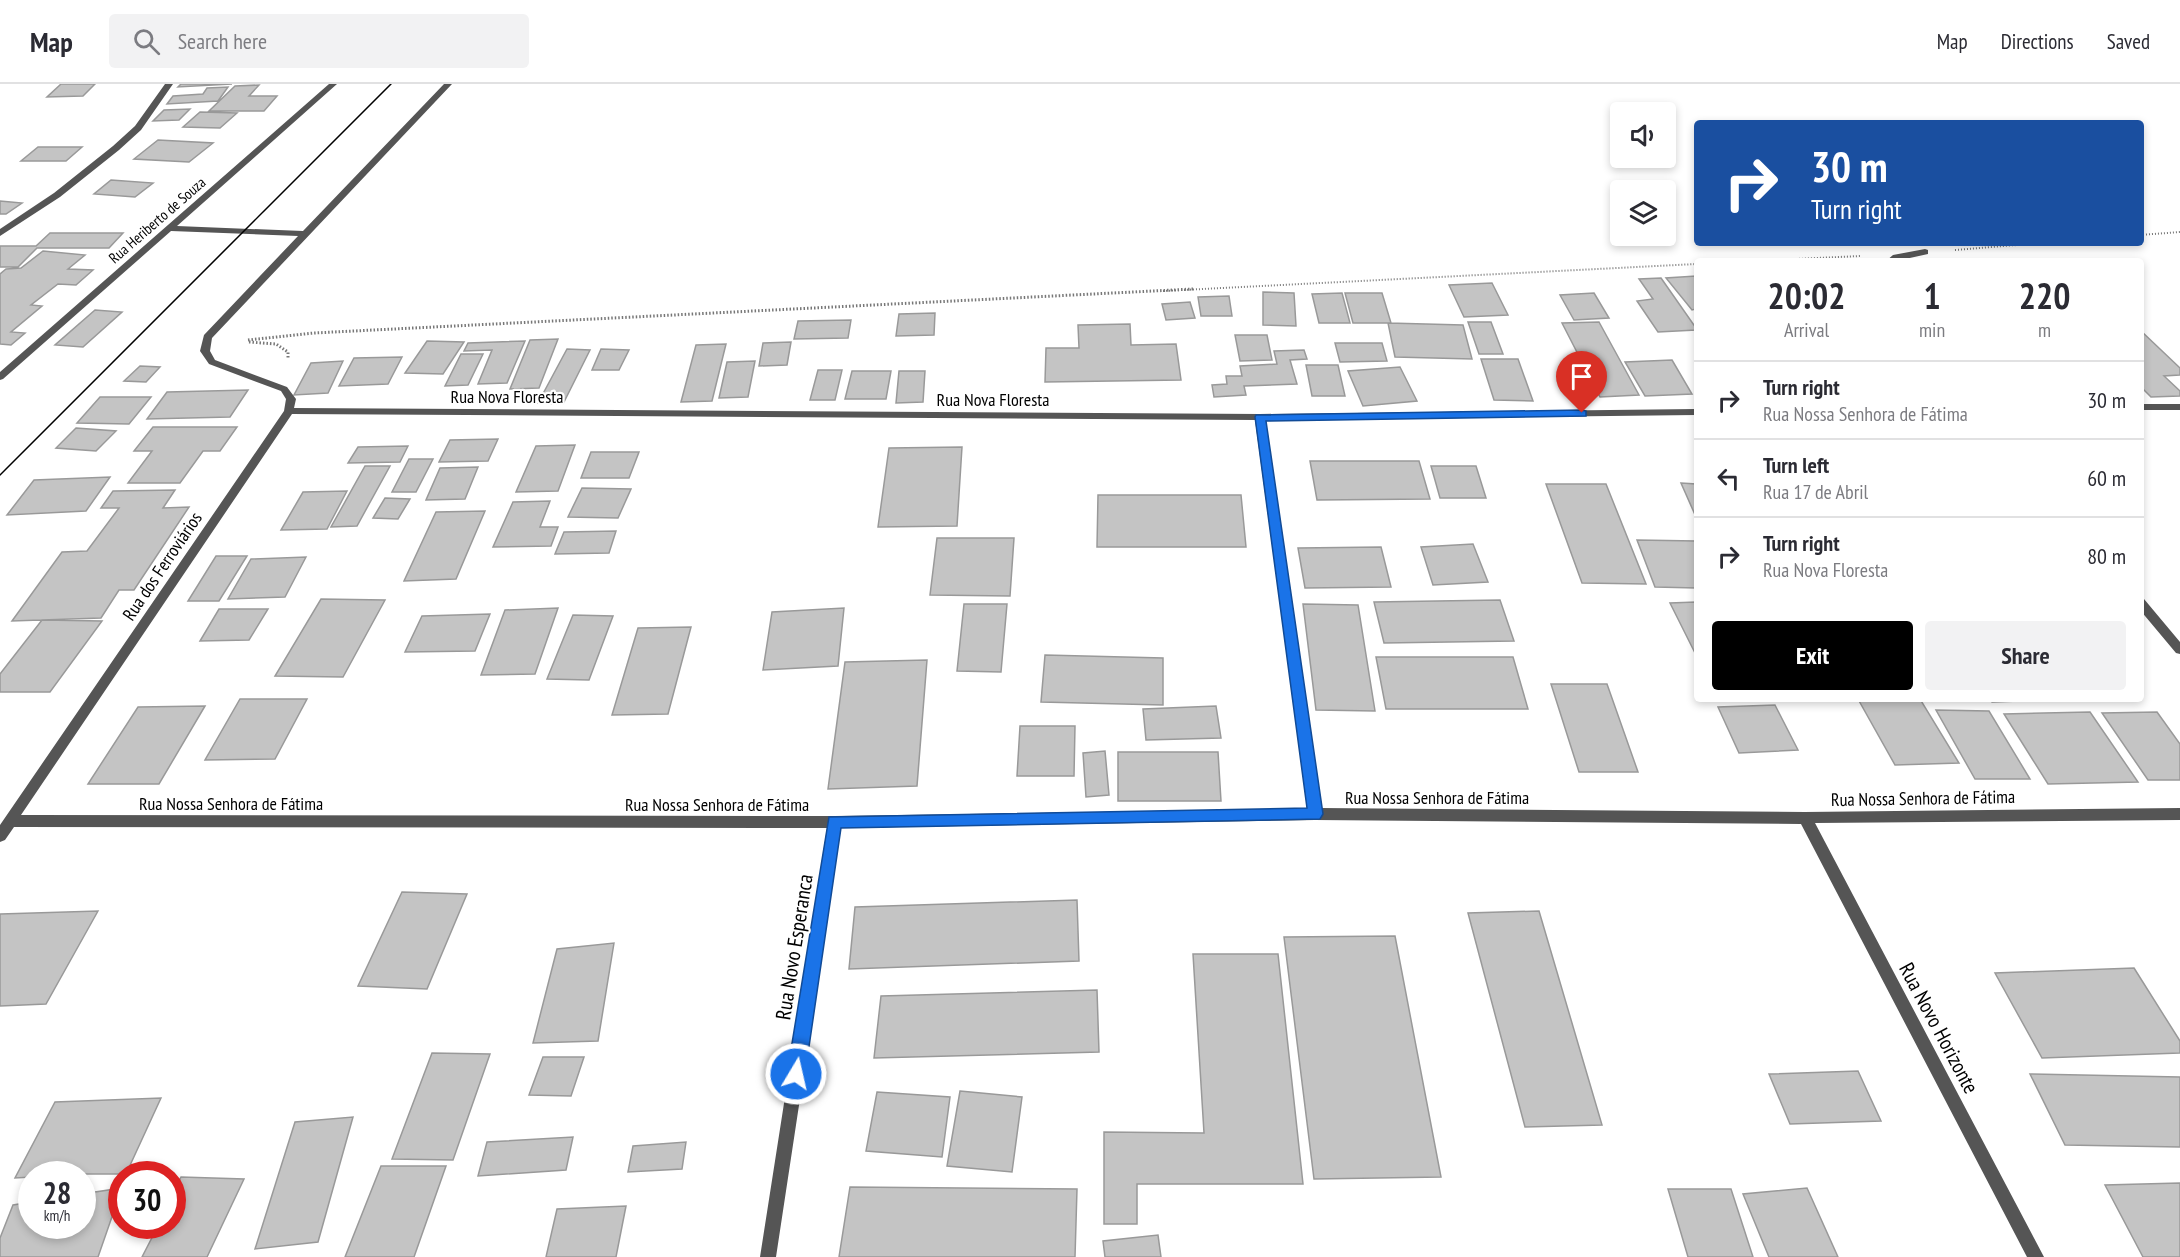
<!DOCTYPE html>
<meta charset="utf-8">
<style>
:root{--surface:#fff;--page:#f2f2f3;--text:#2b2b33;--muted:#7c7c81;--line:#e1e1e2;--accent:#000}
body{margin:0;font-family:"PT Sans Narrow",sans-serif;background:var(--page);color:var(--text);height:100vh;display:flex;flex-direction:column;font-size:22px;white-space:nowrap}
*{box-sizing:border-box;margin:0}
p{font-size:20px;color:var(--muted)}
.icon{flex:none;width:33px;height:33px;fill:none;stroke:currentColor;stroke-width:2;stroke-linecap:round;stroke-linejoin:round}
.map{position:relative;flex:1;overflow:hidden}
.sheet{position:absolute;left:1694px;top:174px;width:450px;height:444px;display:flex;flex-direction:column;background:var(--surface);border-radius:6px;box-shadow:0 3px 9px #0003}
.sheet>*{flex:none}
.banner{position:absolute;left:1694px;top:36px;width:450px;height:126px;border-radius:6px;box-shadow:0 3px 9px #0003;background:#1a4fa0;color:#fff;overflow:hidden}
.fabs{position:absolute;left:1610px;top:18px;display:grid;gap:12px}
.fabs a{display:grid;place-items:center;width:66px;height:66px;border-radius:6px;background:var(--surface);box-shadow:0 3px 9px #0003;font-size:30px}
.speed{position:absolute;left:18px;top:1077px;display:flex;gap:12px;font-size:30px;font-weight:700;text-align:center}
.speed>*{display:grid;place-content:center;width:78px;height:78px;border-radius:50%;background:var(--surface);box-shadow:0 3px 9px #0003;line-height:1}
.speed small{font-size:15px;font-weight:400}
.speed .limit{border:9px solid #d22;background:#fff;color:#111}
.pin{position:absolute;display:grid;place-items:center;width:51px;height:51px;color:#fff;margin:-62px -26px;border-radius:50% 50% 50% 0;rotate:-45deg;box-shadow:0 0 6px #0007}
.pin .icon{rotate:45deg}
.me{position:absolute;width:66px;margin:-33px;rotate:9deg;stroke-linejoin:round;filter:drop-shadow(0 0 4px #0008)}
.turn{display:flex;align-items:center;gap:21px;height:126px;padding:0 18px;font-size:27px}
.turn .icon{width:78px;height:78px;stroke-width:2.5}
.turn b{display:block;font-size:42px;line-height:51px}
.eta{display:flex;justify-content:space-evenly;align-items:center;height:102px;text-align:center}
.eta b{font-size:36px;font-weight:800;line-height:42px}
.button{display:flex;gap:12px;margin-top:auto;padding:12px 18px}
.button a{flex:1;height:69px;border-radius:6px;background:var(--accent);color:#fff;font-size:24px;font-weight:800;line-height:69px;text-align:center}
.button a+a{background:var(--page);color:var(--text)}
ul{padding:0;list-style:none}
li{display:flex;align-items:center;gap:18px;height:78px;padding:0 18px;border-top:2px solid var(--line)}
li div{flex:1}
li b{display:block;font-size:22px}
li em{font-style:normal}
header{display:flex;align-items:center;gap:36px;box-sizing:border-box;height:84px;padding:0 30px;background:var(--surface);border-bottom:2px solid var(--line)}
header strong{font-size:28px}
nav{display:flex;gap:33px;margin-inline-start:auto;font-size:21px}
.search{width:420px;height:54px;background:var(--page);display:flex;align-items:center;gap:15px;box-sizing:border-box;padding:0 21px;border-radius:6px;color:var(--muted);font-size:22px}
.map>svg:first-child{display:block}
.building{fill:#c4c4c4;stroke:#999;stroke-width:1.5}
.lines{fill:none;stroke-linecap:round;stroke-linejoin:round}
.path-far1{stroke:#777;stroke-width:2;stroke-dasharray:1 2;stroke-linecap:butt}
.path{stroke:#777;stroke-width:3;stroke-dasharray:1.5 2;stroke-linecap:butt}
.minor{fill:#555;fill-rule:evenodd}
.tram{stroke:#000;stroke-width:1.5}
.route{fill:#1a73e8;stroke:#114b97;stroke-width:1.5}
.labels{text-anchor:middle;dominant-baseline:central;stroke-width:4.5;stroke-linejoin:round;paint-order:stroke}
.far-street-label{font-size:15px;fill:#000;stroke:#fff}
.street-label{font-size:18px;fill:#000;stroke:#fff}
.near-street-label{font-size:21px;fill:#000;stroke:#fff}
</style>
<header>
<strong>Map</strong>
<div class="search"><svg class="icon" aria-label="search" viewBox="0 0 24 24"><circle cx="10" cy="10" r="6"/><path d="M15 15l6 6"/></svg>Search here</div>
<nav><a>Map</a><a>Directions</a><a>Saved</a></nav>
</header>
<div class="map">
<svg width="2180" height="1173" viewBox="0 0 2180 1173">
<rect width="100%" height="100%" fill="#fff"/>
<path class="building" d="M61 0H95L83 12 47 13Z
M181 0H232L178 3Z
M259 1 249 12H277L264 27H209L235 2Z
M228 3 218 17 167 20 173 12 203 10 207 4Z
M190 25 179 36 153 37 164 26Z
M200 28 237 29 220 44 183 43Z
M158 56 213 59 189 78 134 75Z
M38 63H82L66 77H21Z
M111 96 153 99 135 113 94 110Z
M0 117 22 119 6 130H0Z
M50 149H123L109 164H37L18 183H0V162H36Z
M43 167 85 171 68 185 93 186 76 201 58 200 31 221 42 222 11 248 25 249 11 261 0 260V190L6 185 21 184Z
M1696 192V225L1692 226 1666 194Z
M1661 194 1696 244V246L1658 248 1637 217 1653 215 1639 195Z
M1492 199 1508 231 1464 233 1449 201Z
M1263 208 1294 209 1296 242 1263 241Z
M1342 209 1350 239H1319L1312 210Z
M1345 209H1382L1391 239H1353Z
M1594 209 1609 234 1574 236 1560 211Z
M1229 212 1232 232H1201L1198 213Z
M1190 218 1195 234 1166 236 1162 220Z
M95 226 122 228 83 263 55 261Z
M935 229 934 251 896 252 899 230Z
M851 236 848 254 794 255 798 237Z
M1468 238H1491L1503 270H1479Z
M1599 238 1639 311 1600 313 1562 239Z
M1388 239 1463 241 1472 275 1395 273Z
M1130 240 1131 261 1176 260 1181 296 1045 298 1046 264H1079L1078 241Z
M2140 246 2180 284V291L2164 292 2180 307V312L2151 313 2140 302Z
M1235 251H1267L1272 276 1240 277Z
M558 255 539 304 510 305 530 256Z
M427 257 464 258 443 290 405 289Z
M525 257 507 299 478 300 492 266 464 267 468 259Z
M791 258 787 281 759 282 763 259Z
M1335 259H1382L1387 277 1340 278Z
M726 260 712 317 681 318 696 261Z
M567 265 590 266 563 320 538 319Z
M601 265 629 266 619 286H592Z
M1304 266 1307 275 1290 276 1297 300 1244 302 1246 311 1214 313 1212 301 1227 300 1226 292H1242L1240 282 1277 280 1274 267Z
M461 270H483L468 301 445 302Z
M402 273 388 300 339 302 354 274Z
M1481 275H1518L1533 317 1494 316Z
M1672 276 1692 310 1645 312 1625 278Z
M343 277 328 309 294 311 311 279Z
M755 277 748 313 719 314 727 278Z
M1306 281H1338L1345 312H1312Z
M140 282 160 283 146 298 124 297Z
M1400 283 1417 317 1363 322 1348 287Z
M818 286H842L835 316H810Z
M852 287H891L886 315H845Z
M899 287H925L923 318 896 319Z
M248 306 230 333 147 335 167 308Z
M100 313H151L129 340 77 339Z
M153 343H237L220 367H203L180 399H128L152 367H134Z
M76 344 116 347 96 367 56 364Z
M498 355 488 377 439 378 450 356Z
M575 361 558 407 516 408 536 362Z
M408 362 400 378 348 379 358 363Z
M962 363 957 442 878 443 889 364Z
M591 368H639L629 394H581Z
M409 375H433L416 408H392Z
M1310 377H1419L1430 415 1317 416Z
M365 382H390L357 442 331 443Z
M1431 382H1476L1486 414H1440Z
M478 383 465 415 426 416 440 384Z
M110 393 86 427 7 431 34 396Z
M1681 399 1696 400V433Z
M1546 400H1606L1646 500 1582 499Z
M582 404 631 405 618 434 568 433Z
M175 406 163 424 189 423 134 506H119L101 534 12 537 62 468 87 467 119 424H101L113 407Z
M347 407 327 445 281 446 303 408Z
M1098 411H1241L1246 463H1097Z
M385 414 410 415 398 435 373 434Z
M550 417 540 443H558L551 462 493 463 513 418Z
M485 427 456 495 404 497 436 428Z
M616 447 609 469 555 470 564 448Z
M937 454H1014L1010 512 930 511Z
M1637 456 1696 457V504L1655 503Z
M1473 460 1488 498 1433 501 1421 463Z
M1381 463 1391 503 1305 504 1298 464Z
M216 472H247L219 517H188Z
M306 473 285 513 228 515 251 475Z
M321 515 385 516 343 593 275 592Z
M1500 516 1514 557 1384 559 1374 518Z
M1696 518V571L1670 519Z
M964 520H1007L1001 588 957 587Z
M1303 520 1358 521 1375 627 1316 626Z
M558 524 535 590 481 591 505 526Z
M844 524 838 582 763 586 772 528Z
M219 525H268L249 556 200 557Z
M490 530 475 567 405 568 422 532Z
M573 531 613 532 589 596 547 595Z
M42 536 102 537 50 608H0V590Z
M691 543 668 630 612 631 638 544Z
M1045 571 1163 574V621L1041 618Z
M1376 573H1513L1528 625H1386Z
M927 576 917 702 828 705 845 578Z
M1551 600H1607L1638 688H1579Z
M240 615H307L275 675 205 676Z
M1858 615H1920L1959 679 1895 681Z
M1930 615H1974L1976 617H1931Z
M1990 615H2070L1992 618Z
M1775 621 1798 666 1739 669 1718 623Z
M205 622 159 700H88L138 623Z
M1216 622 1221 654 1146 656 1143 625Z
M1936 626 1989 627 2030 695H1975Z
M2090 628 2138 698 2048 700 2004 630Z
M2157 628 2180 660V696H2148L2102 629Z
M1020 642H1075L1074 692H1017Z
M1105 667 1109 711 1086 713 1083 669Z
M1118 668H1218L1221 717H1118Z
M402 808 467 810 427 905 358 902Z
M1077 816 1079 877 849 885 855 823Z
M98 827 46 920 0 922V830Z
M1539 827 1602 1041 1525 1043 1468 829Z
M1395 852 1441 1093 1314 1095 1284 853Z
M614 859 598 957 533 959 557 865Z
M1193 870H1278L1303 1100H1137V1140H1104V1048L1204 1049Z
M2134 884 2180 957V969L2042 974 1995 889Z
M1097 906 1099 968 874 974 881 912Z
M432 969 490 970 453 1076 392 1075Z
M543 973H584L571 1012 529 1011Z
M1858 987 1881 1037 1790 1040 1769 990Z
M2030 990 2180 993V1063L2065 1061Z
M960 1007 1022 1013 1012 1088 947 1082Z
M877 1008 950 1013 942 1073 866 1067Z
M161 1014 126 1090H32V1093L15 1094 55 1018Z
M353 1033 318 1158 255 1165 295 1038Z
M573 1053 566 1086 478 1092 487 1058Z
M686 1058 682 1085 628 1088 633 1062Z
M381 1082H446L414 1173H345Z
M181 1093 244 1095 207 1173H142L158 1142H172V1111Z
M2180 1099V1173H2143L2105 1101Z
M850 1103 1077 1105 1075 1173H839Z
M122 1104 98 1173H0V1154L13 1121 32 1118V1142H82V1110Z
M1807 1104 1838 1173H1769L1743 1110Z
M1668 1105H1731L1753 1173H1688Z
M626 1122 616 1173H546L557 1125Z
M1158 1151 1161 1173H1105L1103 1157Z"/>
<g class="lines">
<path class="path-far1" d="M2140 151 2180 148
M1955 166 2041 159
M1751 177 1861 172
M1163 207 1696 180"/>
<path class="path" d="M248 256 314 249 1193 205
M249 258 276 260 288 268V274"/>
<path class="minor" d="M165 0H173L141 46 119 66 60 113 0 152V145L54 109 113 62 135 42Z
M329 0H337L177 142 303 147 444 0H452L212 254 210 267 215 276 287 303 296 315 294 324 1260 330 1696 325V331L1265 336 1321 724 1805 728 2180 724V736L1815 739 2044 1173H2027L1801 740 1315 736 841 744 776 1173H760L827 744 14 743 5 756 0 758V741L284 327 286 315 281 307 209 280 200 267 204 251 298 152 171 147 3 295 0 296V288ZM292 330 1255 336 1308 725 835 732 21 731Z
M1925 165 1928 166V170L1896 177H1886L1893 171Z
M2140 320H2180V326H2140Z
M2140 514 2144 515 2180 558V570L2176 569 2140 526Z"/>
<path class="tram" d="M0 391 391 0"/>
</g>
<path class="route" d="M1582 326 1586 327V332L1266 337 1323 730 1320 735 841 744 805 990 802 996 796 998 790 996 787 990 829 733 1307 724 1255 333 1256 331Z"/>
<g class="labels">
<g class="far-street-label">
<text transform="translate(157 136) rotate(-41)">Rua Heriberto de Souza</text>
</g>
<g class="street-label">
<text x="507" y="312">Rua Nova Floresta</text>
<text x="993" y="315">Rua Nova Floresta</text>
<text transform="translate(162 482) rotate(-56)">Rua dos Ferroviários</text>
<text x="1437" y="713">Rua Nossa Senhora de Fátima</text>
<text transform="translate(1923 714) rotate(-1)">Rua Nossa Senhora de Fátima</text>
<text x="231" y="719">Rua Nossa Senhora de Fátima</text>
<text x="717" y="720">Rua Nossa Senhora de Fátima</text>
</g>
<g class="near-street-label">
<text transform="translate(794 863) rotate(-81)">Rua Novo Esperanca</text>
<text transform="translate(1939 944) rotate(62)">Rua Novo Horizonte</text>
</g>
</g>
</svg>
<div class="fabs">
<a><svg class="icon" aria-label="sound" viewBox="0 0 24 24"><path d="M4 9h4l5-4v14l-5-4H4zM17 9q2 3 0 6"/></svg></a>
<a><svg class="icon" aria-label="layers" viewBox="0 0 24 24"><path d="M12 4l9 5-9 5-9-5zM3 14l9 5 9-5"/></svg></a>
</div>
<div class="speed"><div>28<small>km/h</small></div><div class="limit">30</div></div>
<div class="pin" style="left:1582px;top:329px;background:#d93025"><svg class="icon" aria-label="arrive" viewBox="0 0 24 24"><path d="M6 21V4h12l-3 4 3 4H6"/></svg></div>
<svg class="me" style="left:796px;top:990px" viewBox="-20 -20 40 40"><circle r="17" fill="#1a73e8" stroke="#fff" stroke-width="3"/><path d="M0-11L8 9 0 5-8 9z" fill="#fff"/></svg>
<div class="banner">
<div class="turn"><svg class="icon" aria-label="right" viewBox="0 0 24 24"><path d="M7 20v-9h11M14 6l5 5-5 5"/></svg><div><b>30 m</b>Turn right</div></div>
</div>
<section class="sheet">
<div class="eta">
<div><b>20:02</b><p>Arrival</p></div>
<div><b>1</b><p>min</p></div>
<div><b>220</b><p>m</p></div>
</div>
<ul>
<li><svg class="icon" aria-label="right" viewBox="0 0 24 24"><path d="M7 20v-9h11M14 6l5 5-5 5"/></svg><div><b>Turn right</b><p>Rua Nossa Senhora de Fátima</p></div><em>30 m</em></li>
<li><svg class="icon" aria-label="left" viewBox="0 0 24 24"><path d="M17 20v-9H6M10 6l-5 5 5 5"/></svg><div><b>Turn left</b><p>Rua 17 de Abril</p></div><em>60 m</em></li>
<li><svg class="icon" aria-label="right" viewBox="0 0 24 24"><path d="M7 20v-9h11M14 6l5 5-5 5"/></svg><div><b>Turn right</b><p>Rua Nova Floresta</p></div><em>80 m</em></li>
</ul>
<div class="button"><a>Exit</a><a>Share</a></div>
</section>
</div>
